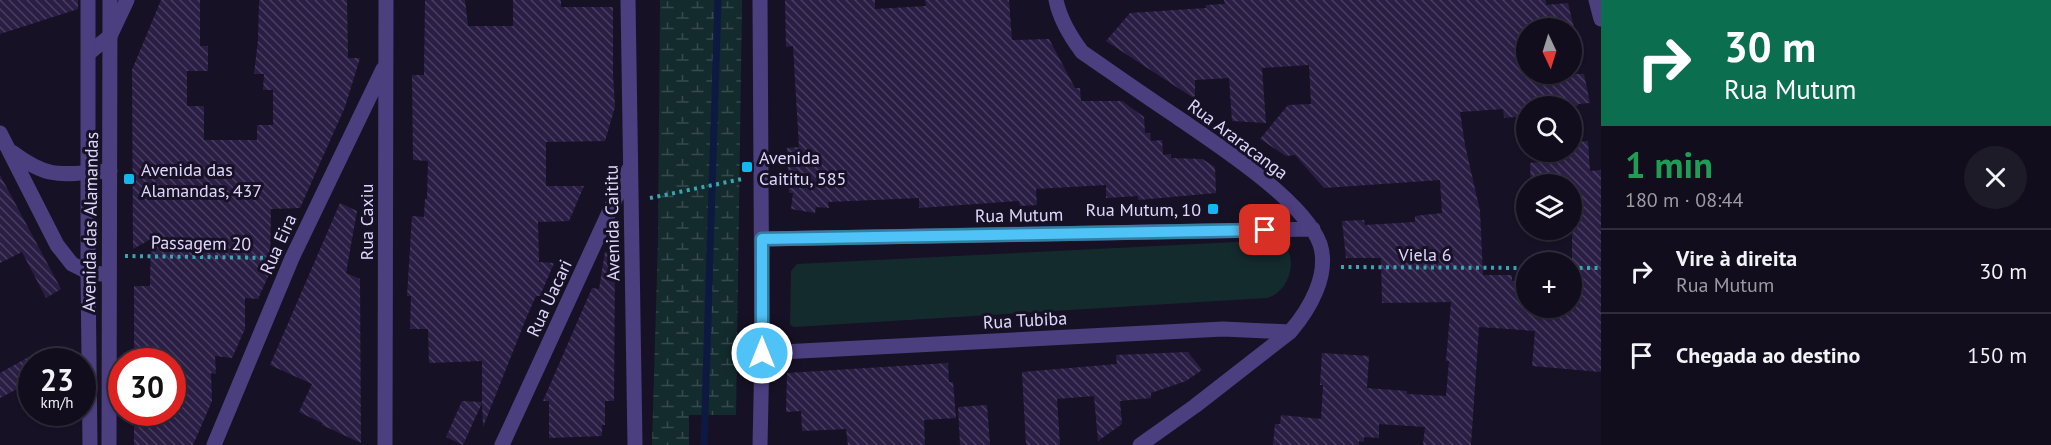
<!DOCTYPE html>
<html lang="pt">
<meta charset="utf-8">
<style>
:root{--surface:#110d1c;--page:#1e1b29;--text:#f1f3f6;--muted:#9c9ca3;--line:#302d3b}
body{margin:0;font-family:"PT Sans",sans-serif;background:var(--page);color:var(--text);height:100vh;display:flex;flex-direction:column;font-size:22px;white-space:nowrap}
*{box-sizing:border-box;margin:0}
p{font-size:20px;color:var(--muted)}
.icon{flex:none;width:33px;height:33px;fill:none;stroke:currentColor;stroke-width:2;stroke-linecap:round;stroke-linejoin:round}
.map{position:relative;flex:1;overflow:hidden}
.drawer{display:flex;flex-direction:column;background:var(--surface);width:450px}
.drawer>*{flex:none}
.top-card{background:#0b6e4f;color:#fff;overflow:hidden}
.needle{width:39px;rotate:176deg}
.tools{position:absolute;left:1516px;top:18px;display:grid;gap:12px}
.tools a{display:grid;place-items:center;width:66px;height:66px;border-radius:50%;background:var(--surface);box-shadow:0 2px 4px #0004,0 0 0 2px var(--line);font-size:30px}
.speed{position:absolute;left:18px;top:348px;display:flex;gap:12px;font-size:30px;font-weight:700;text-align:center}
.speed>*{display:grid;place-content:center;width:78px;height:78px;border-radius:50%;background:var(--surface);box-shadow:0 2px 4px #0004,0 0 0 2px var(--line);line-height:1}
.speed small{font-size:15px;font-weight:400}
.speed .limit{border:9px solid #d22;background:#fff;color:#111}
.pin{position:absolute;display:grid;place-items:center;width:51px;height:51px;color:#fff;margin:-26px;border-radius:12px;box-shadow:0 3px 9px #0006}
.me{position:absolute;width:66px;margin:-33px;rotate:0deg;stroke-linejoin:round;filter:drop-shadow(0 0 4px #0008)}
.turn{display:flex;align-items:center;gap:21px;height:126px;padding:0 24px;font-size:27px}
.turn .icon{width:78px;height:78px;stroke-width:2.5}
.turn b{display:block;font-size:42px;line-height:51px}
.round{display:grid;place-items:center;flex:none;width:63px;height:63px;border-radius:32px;background:var(--page)}
.headline{display:flex;align-items:center;justify-content:space-between;height:102px;padding:0 24px}
h1{font-size:36px;font-weight:600;line-height:45px;color:#1e9e55}
ul{padding:0;list-style:none}
li{display:flex;align-items:center;gap:18px;height:84px;padding:0 24px;border-top:2px solid var(--line)}
li div{flex:1}
li b{display:block;font-size:22px}
li em{font-style:normal}
main{display:flex;flex:1;min-height:0}
.map>svg:first-child{display:block}
.green{fill:#142b2e}
.wetland{fill:url(#wetland-marsh)}
.lines{fill:none;stroke-linecap:round;stroke-linejoin:round}
.stream{stroke:#0e1941;stroke-width:7}
.building{fill:url(#building-back-hatch)}
.path{stroke:#38a5b0;stroke-width:4;stroke-dasharray:3 4.5;stroke-linecap:butt}
.minor{stroke:#4b3f80;stroke-width:15}
.tertiary{stroke:#4b3f80;stroke-width:15}
.route-casing{stroke:#337fa1;stroke-width:15}
.route{stroke:#4fc3f7;stroke-width:10}
.poi-dot{fill:#10b8ef;stroke:#171125;stroke-width:2}
.labels{text-anchor:middle;dominant-baseline:central;stroke-width:6;stroke-linejoin:round;paint-order:stroke}
.street-label{font-size:18px;fill:#e1d7fc;stroke:#171125}
.poi-label{font-size:18px;fill:#e1d7fc;stroke:#171125;text-anchor:start}
</style>
<main>
<div class="map">
<svg width="1601" height="445" viewBox="0 0 1601 445">
<defs>
<pattern id="wetland-marsh" width="20" height="14" patternUnits="userSpaceOnUse" patternTransform="scale(1.5)"><rect width="20" height="14" fill="#142b2e"/><path d="M1 5h8M5 5V1M11 12h8M15 12V8" fill="none" stroke="#36494d"/></pattern>
<pattern id="building-back-hatch" width="6" height="6" patternUnits="userSpaceOnUse" patternTransform="scale(1.5)"><rect width="6" height="6" fill="#2b1e44"/><path d="M-1 5l2 2M0 0l6 6M5-1l2 2" fill="none" stroke="#493e60"/></pattern>
</defs>
<rect width="100%" height="100%" fill="#171125"/>
<path class="green" d="M1276 240C1302 250 1291 293 1266 298L794 327 790 325 791 271 797 264Z"/>
<path class="wetland" d="M660 0H742L736 415H689V445H652L658 240Z"/>
<g class="lines">
<path class="stream" d="M704 445 718 0"/>
</g>
<path class="building" d="M0 0H78V9L0 34Z
M161 0H200V46H208V71H187V106H204V140H257V125H273V90H263L264 74H254L258 40 259 0H347L348 58H360L345 107 300 208 271 209 270 272 258 299 245 298V329L232 358 215 356 216 374 211 373 212 401 193 445H134V412H172V358L141 360 140 356H134V286H150L151 239 133 249 132 70Z
M425 0H465L468 26H513V0H561V7H613V74L615 107 605 141 546 142V186H584L569 221 538 222 539 262 554 263 540 296H536L527 316 483 427 482 403 463 445 446 437 462 401 482 402V361L429 363 428 329H410L411 296H407L412 216 424 217 425 199H427L428 161 413 160 412 75H424Z
M785 0H875V9L926 6 925 0H1009L1012 40 1049 39 1075 88H1080L1081 101H1122L1144 117 1145 133H1150L1151 141 1162 140 1163 155 1171 154V158L1202 159 1215 167 1216 193 1138 200V196L1106 198V185L1036 189 1037 205 1020 206 1019 201 919 208V198L828 202 829 208 816 207 815 213 791 209 793 193H789L787 148 799 147 793 46 786 47Z
M1224 0H1546V5L1568 3 1574 28H1527V74H1584L1590 103 1578 104V106H1527V116L1504 118 1503 109 1460 112 1465 145 1480 211 1483 275H1512V281H1527V308H1572V184H1531L1530 163 1537 162V152H1572V142L1588 141 1590 171 1601 170V372L1532 366 1535 331 1479 327 1471 445H1423L1425 427 1379 424V438L1364 437V442L1359 441V445H1273L1275 424H1280L1281 415 1321 419 1323 385H1320L1322 353 1369 356 1367 388 1407 391V394L1446 396 1449 361H1446L1451 302 1382 303 1381 258H1346L1342 221 1364 220 1365 225 1415 222V216L1442 213 1440 180 1324 188 1295 155 1286 156 1260 139 1288 105 1311 104 1309 65 1262 68 1266 123 1232 121 1229 78 1195 80V99L1106 41 1130 13 1206 8V5L1225 4Z
M0 175 61 289 46 298 22 252 0 263Z
M340 203 357 211 346 273 360 279 361 443 322 425V423L299 412 312 384 270 365Z
M605 252 615 253 614 401H605V425H602V436L549 438V401H543L592 288 599 289Z
M1188 352 1202 370 1186 381 1151 393V398L1120 401 1122 424 1098 441 1094 396 1057 399 1060 445H1026L1022 372 1117 364 1116 355Z
M32 355V381L0 398V373Z
M948 363 949 382H953L956 418 924 420 925 445H848L846 429 802 431 801 411 786 412 787 373Z
M987 405 990 445H960L958 407Z"/>
<g class="lines">
<path class="path" d="M650 198 742 179
M125 256 274 258
M1341 267 1527 268
M1572 268H1601"/>
<path class="minor" d="M628 0 635 445
M1056 0C1060 20 1070 36 1082 52 1114 74 1145 96 1177 117 1216 144 1304 200 1320 244 1330 275 1309 310 1290 332L1195 406 1140 445
M1596 0 1601 19
M89 53 110 36 127 0
M0 133 57 245 72 264 88 272 109 275
M12 152C52 182 64 173 110 171
M762 239 1313 229
M762 353 1223 329 1290 332
M214 445 292 258 383 69
M385 445 386 0
M502 445 629 169
M760 445 762 353 760 0"/>
<path class="tertiary" d="M88 0V272L90 445
M109 445 110 0"/>
</g>
<g class="lines">
<defs>
<path id="route" d="M762 353V239L1265 230"/>
</defs>
<use href="#route" class="route-casing"/>
<use href="#route" class="route"/>
</g>
<g class="poi-dot">
<rect x="741" y="161" width="12" height="12" rx="3"/>
<rect x="123" y="173" width="12" height="12" rx="3"/>
<rect x="1207" y="203" width="12" height="12" rx="3"/>
</g>
<g class="labels">
<g class="street-label">
<text transform="translate(1238 139) rotate(37)">Rua Araracanga</text>
<text transform="translate(1019 215) rotate(-1)">Rua Mutum</text>
<text transform="translate(90 222) rotate(-89)">Avenida das Alamandas</text>
<text transform="translate(366 222) rotate(-90)">Rua Caxiu</text>
<text transform="translate(612 223) rotate(-91)">Avenida Caititu</text>
<text transform="translate(201 243) rotate(1)">Passagem 20</text>
<text transform="translate(278 244) rotate(-66)">Rua Eira</text>
<text x="1425" y="254">Viela 6</text>
<text transform="translate(549 298) rotate(-65)">Rua Uacari</text>
<text transform="translate(1025 320) rotate(-3)">Rua Tubiba</text>
</g>
<g class="poi-label">
<text x="759" y="157">Avenida<tspan x="759" dy="21">Caititu, 585</tspan></text>
<text x="141" y="169">Avenida das<tspan x="141" dy="21">Alamandas, 437</tspan></text>
<text x="1201" y="209" text-anchor="end">Rua Mutum, 10</text>
</g>
</g>
</svg>
<div class="tools">
<a><svg class="needle" viewBox="-14 -14 28 28"><path d="M0-13l5 13h-10z" fill="#e53935"/><path d="M0 13l5-13h-10z" fill="#9c9ca3"/></svg></a>
<a><svg class="icon" aria-label="search" viewBox="0 0 24 24"><circle cx="10" cy="10" r="6"/><path d="M15 15l6 6"/></svg></a>
<a><svg class="icon" aria-label="layers" viewBox="0 0 24 24"><path d="M12 4l9 5-9 5-9-5zM3 14l9 5 9-5"/></svg></a>
<a>+</a>
</div>
<div class="speed"><div>23<small>km/h</small></div><div class="limit">30</div></div>
<div class="pin" style="left:1265px;top:230px;background:#d93025"><svg class="icon" aria-label="arrive" viewBox="0 0 24 24"><path d="M6 21V4h12l-3 4 3 4H6"/></svg></div>
<svg class="me" style="left:762px;top:353px" viewBox="-20 -20 40 40"><circle r="17" fill="#4fc3f7" stroke="#fff" stroke-width="3"/><path d="M0-11L8 9 0 5-8 9z" fill="#fff"/></svg>
</div>
<section class="drawer">
<div class="top-card">
<div class="turn"><svg class="icon" aria-label="right" viewBox="0 0 24 24"><path d="M7 20v-9h11M14 6l5 5-5 5"/></svg><div><b>30 m</b>Rua Mutum</div></div>
</div>
<div class="headline"><div><h1>1 min</h1><p>180 m · 08:44</p></div><a class="round"><svg class="icon" aria-label="close" viewBox="0 0 24 24"><path d="M6 6l12 12M18 6L6 18"/></svg></a></div>
<ul>
<li><svg class="icon" aria-label="right" viewBox="0 0 24 24"><path d="M7 20v-9h11M14 6l5 5-5 5"/></svg><div><b>Vire à direita</b><p>Rua Mutum</p></div><em>30 m</em></li>
<li><svg class="icon" aria-label="arrive" viewBox="0 0 24 24"><path d="M6 21V4h12l-3 4 3 4H6"/></svg><div><b>Chegada ao destino</b></div><em>150 m</em></li>
</ul>
</section>
</main>
